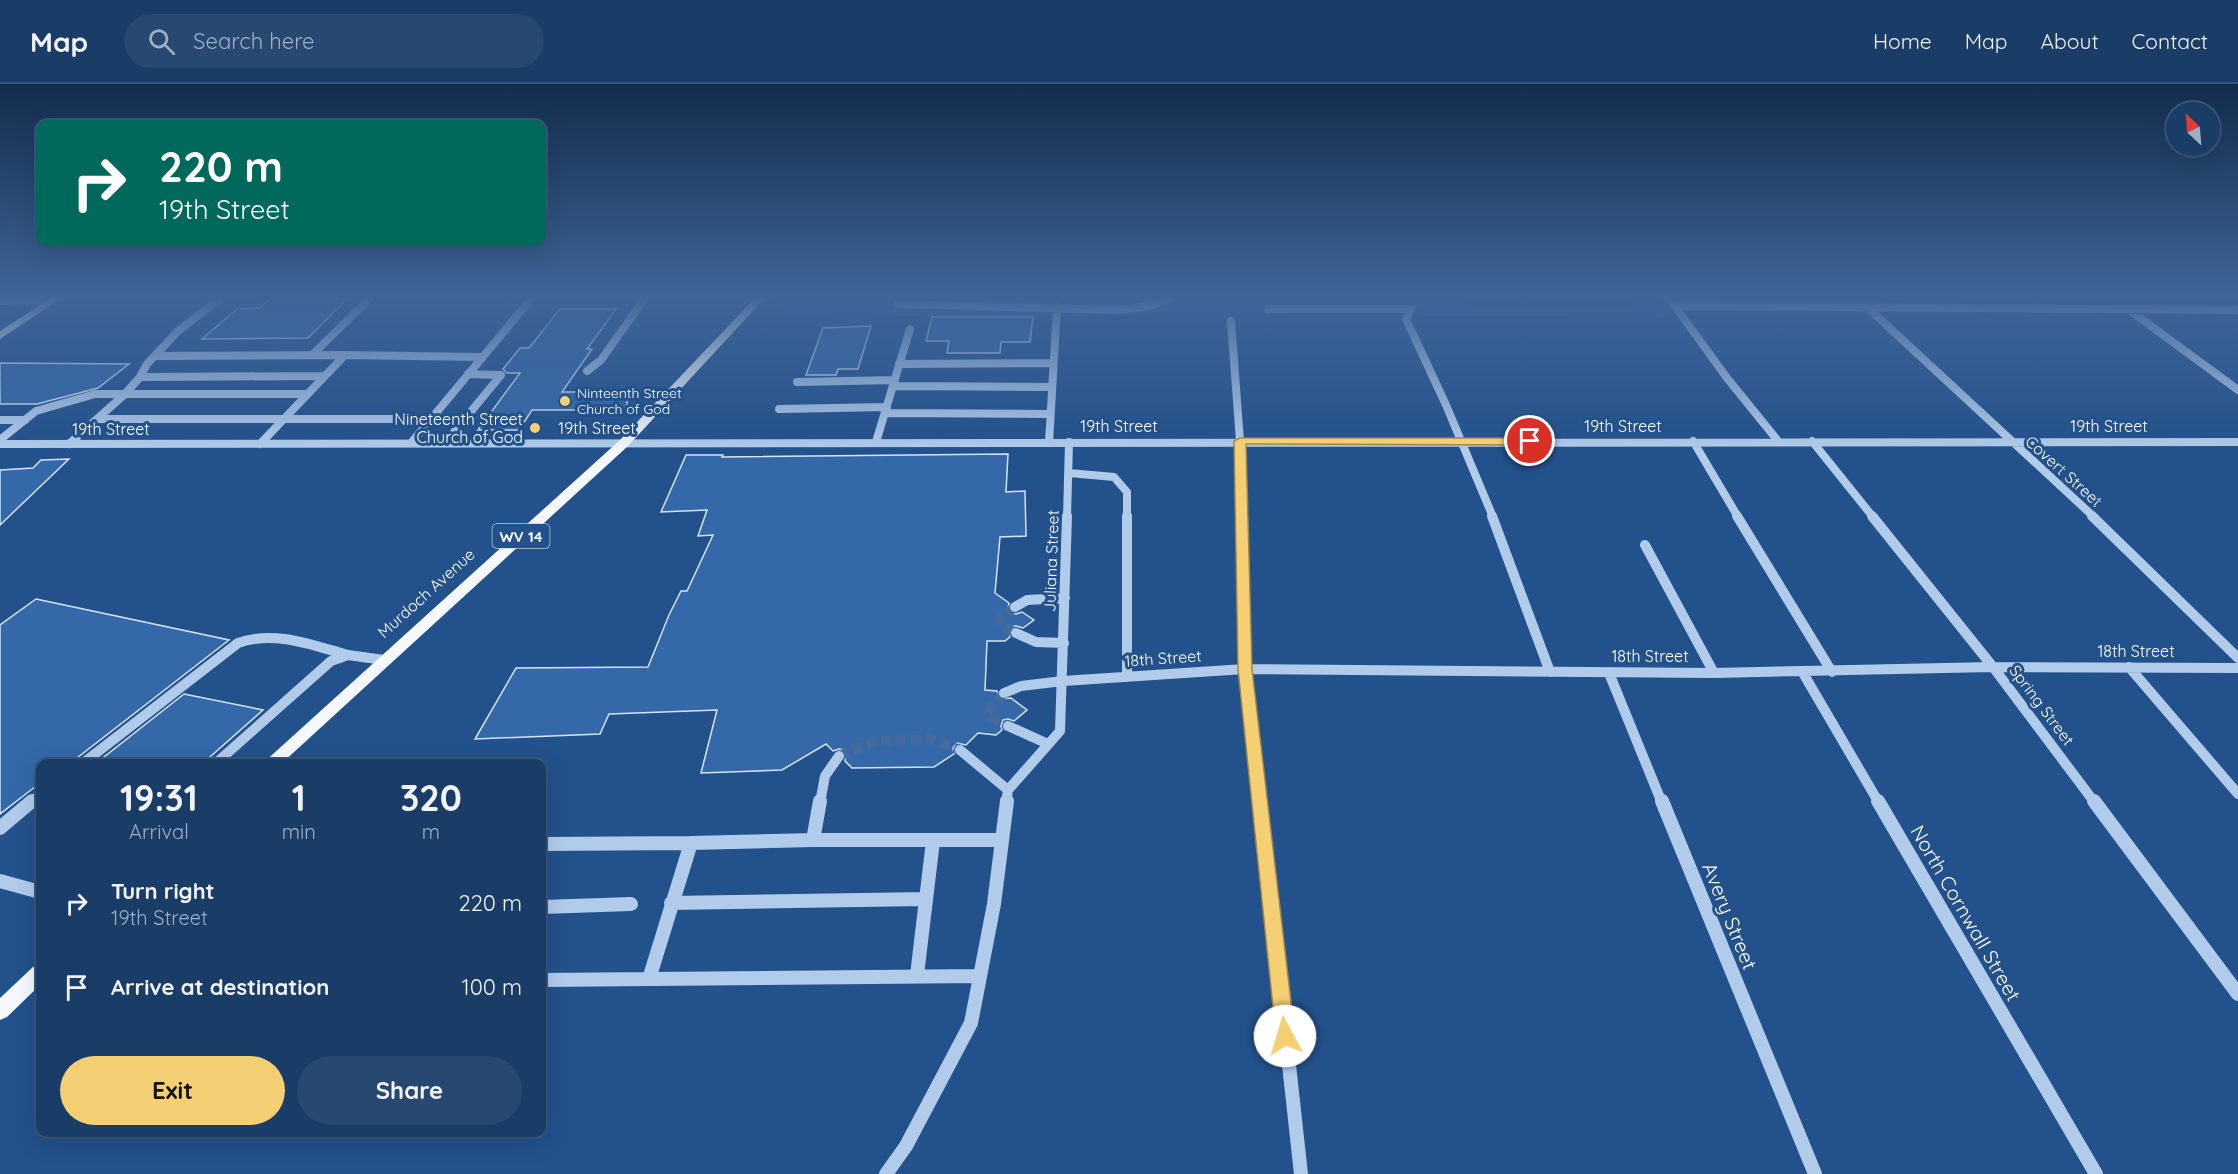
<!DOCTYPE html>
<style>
:root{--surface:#1a3d68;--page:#274871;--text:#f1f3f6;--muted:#9faec0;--line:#38567c;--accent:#f5cf74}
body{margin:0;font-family:Quicksand,sans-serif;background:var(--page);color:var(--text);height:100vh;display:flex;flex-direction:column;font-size:22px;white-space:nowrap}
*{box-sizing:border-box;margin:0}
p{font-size:20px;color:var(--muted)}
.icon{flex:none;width:33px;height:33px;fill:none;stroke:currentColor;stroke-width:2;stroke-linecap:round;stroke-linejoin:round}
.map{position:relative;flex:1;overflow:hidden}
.drawer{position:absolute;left:36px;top:675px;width:510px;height:378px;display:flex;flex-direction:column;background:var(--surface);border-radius:12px;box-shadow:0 6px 24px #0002,0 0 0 2px var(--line)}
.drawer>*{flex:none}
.banner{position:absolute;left:36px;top:36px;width:510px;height:126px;border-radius:12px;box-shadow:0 6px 24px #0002,0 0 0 2px var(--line);background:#00695c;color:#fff;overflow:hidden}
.needle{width:39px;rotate:334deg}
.tools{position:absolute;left:2166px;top:18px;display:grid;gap:12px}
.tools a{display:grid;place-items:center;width:54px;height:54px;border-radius:50%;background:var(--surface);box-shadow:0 6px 24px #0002,0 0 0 2px var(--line);font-size:30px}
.pin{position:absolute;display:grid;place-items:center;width:51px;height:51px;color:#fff;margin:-26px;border:3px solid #fff;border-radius:50%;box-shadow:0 2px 6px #0007}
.me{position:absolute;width:66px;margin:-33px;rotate:354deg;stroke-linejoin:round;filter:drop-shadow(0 0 4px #0008)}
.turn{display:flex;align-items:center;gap:21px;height:126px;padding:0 24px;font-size:27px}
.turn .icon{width:78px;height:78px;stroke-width:2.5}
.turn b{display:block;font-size:42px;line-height:51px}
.eta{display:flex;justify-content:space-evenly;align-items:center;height:102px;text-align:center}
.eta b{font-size:36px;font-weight:800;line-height:42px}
.button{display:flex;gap:12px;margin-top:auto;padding:12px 24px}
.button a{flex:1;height:69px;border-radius:36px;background:var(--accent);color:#111;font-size:24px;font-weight:800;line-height:69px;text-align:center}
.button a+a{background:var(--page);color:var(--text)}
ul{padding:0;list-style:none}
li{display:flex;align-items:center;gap:18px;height:84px;padding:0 24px}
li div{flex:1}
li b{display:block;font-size:22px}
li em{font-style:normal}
header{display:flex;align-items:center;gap:36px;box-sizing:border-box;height:84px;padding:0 30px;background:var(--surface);border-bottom:2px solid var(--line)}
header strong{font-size:28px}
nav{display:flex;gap:33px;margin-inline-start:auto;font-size:21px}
.search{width:420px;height:54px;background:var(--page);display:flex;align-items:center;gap:15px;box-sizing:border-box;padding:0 21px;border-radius:33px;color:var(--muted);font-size:22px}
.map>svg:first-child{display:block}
.green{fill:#2e63a3}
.building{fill:#3468a8;stroke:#d5e5f8;stroke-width:1.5}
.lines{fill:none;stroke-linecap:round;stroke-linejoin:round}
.minor-tunnel{stroke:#446b9c;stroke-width:10;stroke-dasharray:10 5;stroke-linecap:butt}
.minor-far2{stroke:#b1cbea;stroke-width:8}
.minor-far1{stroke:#b1cbea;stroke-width:10}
.minor{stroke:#b1cbea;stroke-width:14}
.major{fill:#f5f9fe;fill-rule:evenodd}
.route{fill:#f5cf74;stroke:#9f874b;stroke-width:1.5}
.poi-dot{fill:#f5cf74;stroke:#23518b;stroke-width:2}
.labels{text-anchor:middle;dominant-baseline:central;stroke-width:6;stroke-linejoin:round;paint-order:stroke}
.far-poi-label{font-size:14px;fill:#fff;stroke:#23518b;text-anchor:start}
.shield{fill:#23518b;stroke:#bdcbdc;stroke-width:1.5}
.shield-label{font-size:15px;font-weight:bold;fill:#fff}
.poi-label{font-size:16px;fill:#fff;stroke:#23518b;text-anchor:end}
.street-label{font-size:16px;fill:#fff;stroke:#23518b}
.near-street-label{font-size:20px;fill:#fff;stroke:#23518b}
</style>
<header>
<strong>Map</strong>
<div class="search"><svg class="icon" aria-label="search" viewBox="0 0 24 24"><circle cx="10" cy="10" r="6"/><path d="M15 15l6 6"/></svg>Search here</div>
<nav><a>Home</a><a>Map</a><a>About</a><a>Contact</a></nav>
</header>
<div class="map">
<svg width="2238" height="1090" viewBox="0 0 2238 1090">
<rect width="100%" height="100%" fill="#23518b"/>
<path class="green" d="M782 214H1412L1417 228 932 233 773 227Z
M1417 214H1433L1475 224 1640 225 1634 215H1652L1663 233 1424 232Z
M2042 214H2238V217L2047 216Z"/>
<path class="building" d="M271 214H348L308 254 202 255 237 225 260 224Z
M560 225H616L587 265H592L562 308H627V326H532L519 346H478L520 289H507L503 285 520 264H529Z
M932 233H1033L1030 258H1001L1000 269H947L949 257H926Z
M871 242 858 285H838L836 291H806L823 244Z
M0 279 129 280 98 304 37 320H0Z
M1008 370 1006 408 1025 407 1026 452 1000 453 995 509 1009 519 1008 524 1011 529 1016 530 1022 528 1034 536 1023 544 1016 542 1011 543 1009 549 1010 553 1005 557H987L985 606 997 607 1000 615 1011 614 1027 626 1014 637 1008 635 1003 636 1001 642 1002 646 996 651 978 649 966 661 957 659 953 664 954 670 934 683 852 684 845 677 846 672 844 666 839 665 833 667 826 660 782 686 701 689 717 626 609 630 600 650 475 655 516 584 648 583 669 531 681 507H687L713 451 698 452 707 426 661 428 686 371H723L722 373Z
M69 375 0 441V386L33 384 41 376Z
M36 515 229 556 77 674 75 680H40V699L0 730V541Z
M184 610 263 626 202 680H95Z"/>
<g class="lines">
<path class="minor-tunnel" d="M1015 523 1000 534 1001 542 1016 549
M1004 609 988 628 992 634 1008 642
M839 672 873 657 931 655 960 666"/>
<path class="minor-far2" d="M1669 214 1727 294 1778 357
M0 217 53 216
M897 220 1116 226 1151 222 1169 214
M1675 222 2238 226
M1868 224 2094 433
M1268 225H1411L1406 235 1446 321 1493 433
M2128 225 2238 306
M1231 237 1240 357 1242 433
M312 271 370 214
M155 272 345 271
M899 280 1053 279
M587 287 601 276 645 214
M140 293 324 292
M797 298 895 296
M893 302 1052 303
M779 325 887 323
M885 329 1050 330
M97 335H432
M0 336H25
M0 356 36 327 95 310H307
M1693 357 1738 433
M1812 357 1873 433
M876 358 910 245
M1049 358 1057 223
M411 359 532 214
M445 359 501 291 468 290
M0 360 2238 358
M69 360 125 310 140 293 147 280 178 247 221 214
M260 360 345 271 481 273
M1069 389 1114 393 1127 408V433
M1067 433 1069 358"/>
<path class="minor-far1" d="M1127 432V593
M1242 432 1245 585 1260 719
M1492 432 1550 588
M1737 432 1832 588
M1872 432 1993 583 2095 719
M2092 432 2238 574
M1645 461 1714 589
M1015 523 1027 516 1065 514
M1016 549 1036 558 1064 559
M2129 583 2238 710
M1609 589 1662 719
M1803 589 1879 719
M1004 609 1021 602 1063 597 1245 585 1714 589 1993 583 2238 584
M1008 642 1048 660
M960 666 1008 706
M82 680 238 559C276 546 311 561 348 571
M215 680 331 577 348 571 384 576
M30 719 40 711
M820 719 825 692 839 672
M1006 719 1008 706 1060 647 1067 432"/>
<path class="minor" d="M1260 717 1301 1090
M1662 717 1815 1090
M1878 717 2096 1090
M2094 717 2238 910
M0 744 32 717
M813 756 820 717
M542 760 691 759
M0 797 40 808
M671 819 926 815
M542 823 631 820
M917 891 933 757
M649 895 691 759 813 756H1002
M542 896 980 892
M886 1090 906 1062 971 939 994 820 1007 717"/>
<path class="major" d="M51 214H62L0 255V247Z
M755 214H765L628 362 281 680H262L620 356Z
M40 880V901L7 933 0 936V914L33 883Z"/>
</g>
<linearGradient id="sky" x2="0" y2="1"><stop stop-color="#132d4c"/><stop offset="0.58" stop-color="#3f6598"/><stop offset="1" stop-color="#3f6598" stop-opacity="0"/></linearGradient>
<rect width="2238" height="366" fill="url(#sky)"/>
<path class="route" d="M1240 354H1530L1536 357 1530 361 1246 360 1252 585 1295 952 1292 958 1285 961 1279 958 1276 952 1238 585 1234 357Z"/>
<g class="poi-dot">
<circle cx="565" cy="317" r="6"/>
<circle cx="535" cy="344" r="6"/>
</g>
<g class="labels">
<g class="far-poi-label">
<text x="577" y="309">Ninteenth Street<tspan x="577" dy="16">Church of God</tspan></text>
</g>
<rect class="shield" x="492.5" y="440" width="57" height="24" rx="4.5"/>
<g class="shield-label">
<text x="521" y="452">WV 14</text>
</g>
<g class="poi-label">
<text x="523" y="335">Nineteenth Street<tspan x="523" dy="18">Church of God</tspan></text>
</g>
<g class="street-label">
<text x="1119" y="342">19th Street</text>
<text x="1623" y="342">19th Street</text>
<text x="2109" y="342">19th Street</text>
<text x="597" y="344">19th Street</text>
<text x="111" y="345">19th Street</text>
<text transform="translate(2064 387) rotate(42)">Covert Street</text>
<text transform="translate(1051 477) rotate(-88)">Juliana Street</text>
<text transform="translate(426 509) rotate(-42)">Murdoch Avenue</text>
<text x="2136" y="567">18th Street</text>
<text x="1650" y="572">18th Street</text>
<text transform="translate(1163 574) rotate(-4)">18th Street</text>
<text transform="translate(2042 621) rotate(53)">Spring Street</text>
</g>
<g class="near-street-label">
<text transform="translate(1966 829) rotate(60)">North Cornwall Street</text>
<text transform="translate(1730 832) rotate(68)">Avery Street</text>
</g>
</g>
</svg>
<div class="tools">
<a><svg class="needle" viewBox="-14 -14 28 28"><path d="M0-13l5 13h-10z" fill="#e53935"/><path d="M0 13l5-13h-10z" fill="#9faec0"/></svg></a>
</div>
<div class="pin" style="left:1530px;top:357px;background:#d93025"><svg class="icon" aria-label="arrive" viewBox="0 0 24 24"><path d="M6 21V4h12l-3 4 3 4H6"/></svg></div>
<svg class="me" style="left:1285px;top:952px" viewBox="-20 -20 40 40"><circle r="19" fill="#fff"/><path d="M0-13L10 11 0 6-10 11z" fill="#f5cf74"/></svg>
<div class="banner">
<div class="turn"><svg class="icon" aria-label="right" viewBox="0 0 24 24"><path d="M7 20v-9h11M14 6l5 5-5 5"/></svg><div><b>220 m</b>19th Street</div></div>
</div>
<section class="drawer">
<div class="eta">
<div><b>19:31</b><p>Arrival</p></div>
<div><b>1</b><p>min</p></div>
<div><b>320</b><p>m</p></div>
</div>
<ul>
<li><svg class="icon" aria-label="right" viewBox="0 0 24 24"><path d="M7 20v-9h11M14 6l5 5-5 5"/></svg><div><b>Turn right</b><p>19th Street</p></div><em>220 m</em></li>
<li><svg class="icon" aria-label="arrive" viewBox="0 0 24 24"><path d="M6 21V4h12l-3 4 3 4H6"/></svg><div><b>Arrive at destination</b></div><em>100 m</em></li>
</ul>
<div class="button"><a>Exit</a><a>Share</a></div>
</section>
</div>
